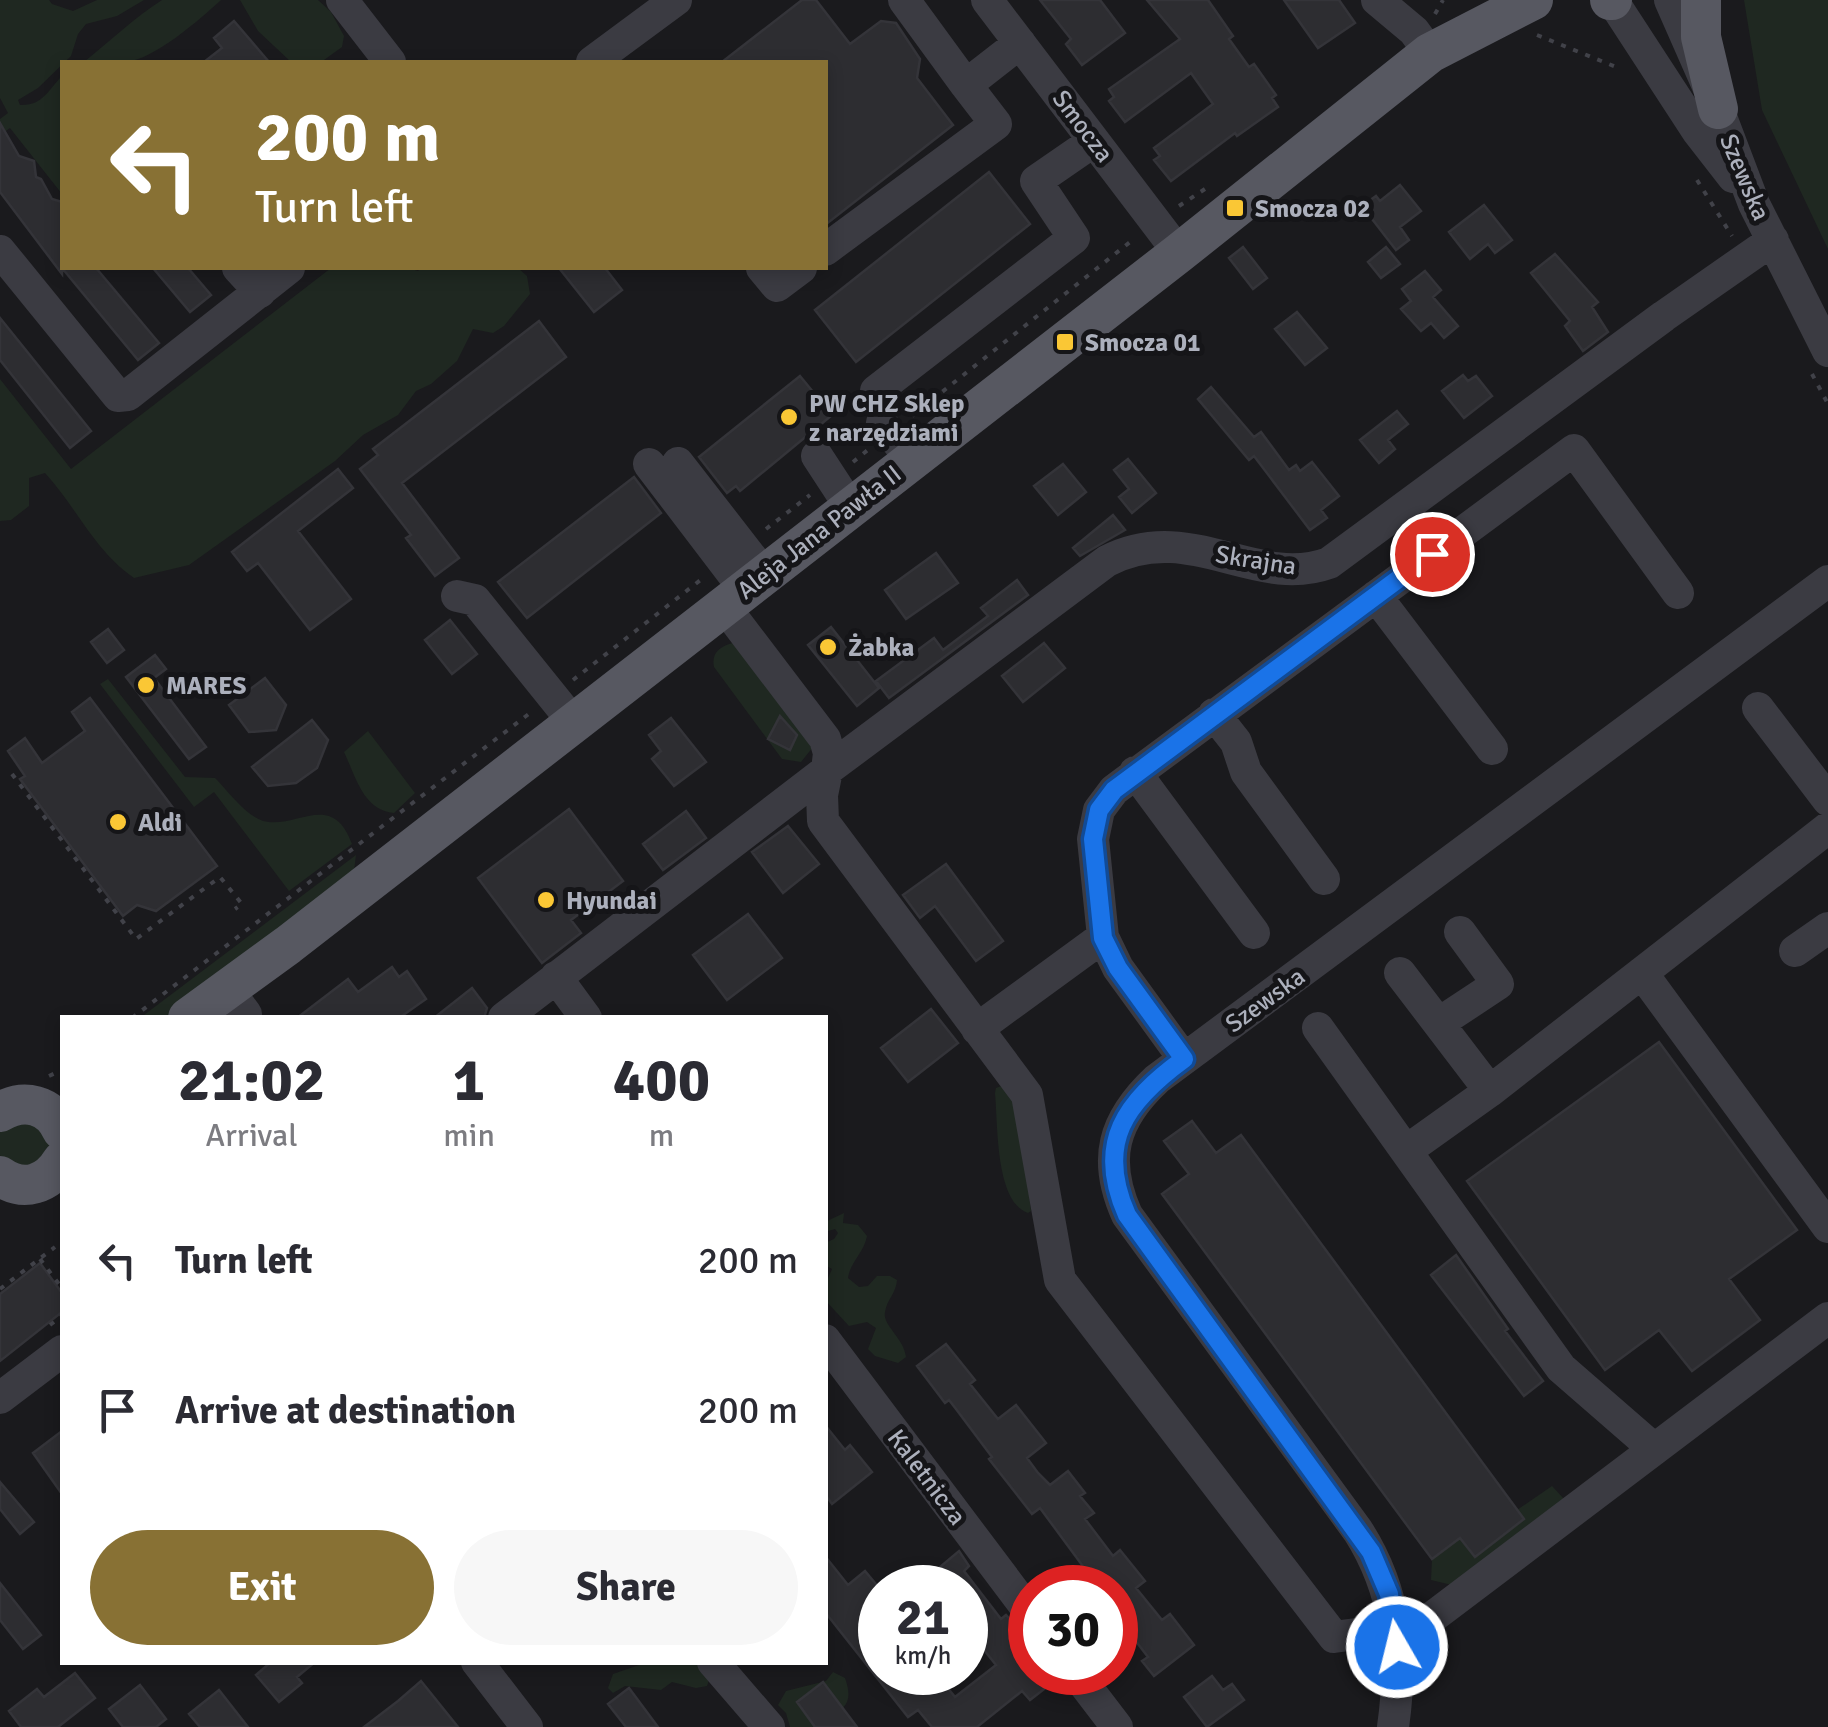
<!DOCTYPE html>
<meta charset="utf-8">
<style>
:root{--surface:#fff;--page:#f7f7f7;--text:#2b2b33;--muted:#7c7c81;--accent:#887134}
body{margin:0;font-family:Signika,sans-serif;background:var(--page);color:var(--text);height:100vh;display:flex;flex-direction:column;font-size:38px;white-space:nowrap}
*{box-sizing:border-box;margin:0}
p{font-size:32px;color:var(--muted)}
.icon{flex:none;width:55px;height:55px;fill:none;stroke:currentColor;stroke-width:2;stroke-linecap:round;stroke-linejoin:round}
.map{position:relative;flex:1;overflow:hidden}
.drawer{position:absolute;left:60px;top:1015px;width:768px;height:650px;display:flex;flex-direction:column;background:var(--surface);border-radius:0px;box-shadow:0 5px 15px #0003}
.drawer>*{flex:none}
.top-card{position:absolute;left:60px;top:60px;width:768px;height:210px;border-radius:0px;box-shadow:0 5px 15px #0003;background:#887134;color:#fff;overflow:hidden}
.speed{position:absolute;left:858px;top:1565px;display:flex;gap:20px;font-size:50px;font-weight:700;text-align:center}
.speed>*{display:grid;place-content:center;width:130px;height:130px;border-radius:50%;background:var(--surface);box-shadow:0 5px 15px #0003;line-height:1}
.speed small{font-size:25px;font-weight:400}
.speed .limit{border:15px solid #d22;background:#fff;color:#111}
.pin{position:absolute;display:grid;place-items:center;width:85px;height:85px;color:#fff;margin:-42px;border:5px solid #fff;border-radius:50%;box-shadow:0 2px 10px #0007}
.me{position:absolute;width:110px;margin:-55px;rotate:352deg;stroke-linejoin:round;filter:drop-shadow(0 0 8px #0008)}
.turn{display:flex;align-items:center;gap:35px;height:210px;padding:0 30px;font-size:45px}
.turn .icon{width:130px;height:130px;stroke-width:2.5}
.turn b{display:block;font-size:70px;line-height:85px}
.eta{display:flex;justify-content:space-evenly;align-items:center;height:170px;text-align:center}
.eta b{font-size:60px;font-weight:700;line-height:70px}
.primary-button{display:flex;gap:20px;margin-top:auto;padding:20px 30px}
.primary-button a{flex:1;height:115px;border-radius:60px;background:var(--accent);color:#fff;font-size:40px;font-weight:700;line-height:115px;text-align:center}
.primary-button a+a{background:var(--page);color:var(--text)}
ul{padding:0;list-style:none}
li{display:flex;align-items:center;gap:30px;height:150px;padding:0 30px}
li div{flex:1}
li b{display:block;font-size:38px}
li em{font-style:normal}
.map>svg:first-child{display:block}
.green{fill:#1f2821}
.building{fill:#2d2d31;stroke:#343439;stroke-width:2.5}
.lines{fill:none;stroke-linecap:round;stroke-linejoin:round}
.path{stroke:#414249;stroke-width:4;stroke-dasharray:5 8;stroke-linecap:butt}
.minor{stroke:#3b3b42;stroke-width:32}
.major{stroke:#575861;stroke-width:40}
.route-casing{stroke:#114b97;stroke-width:25}
.route{stroke:#1a73e8;stroke-width:18}
.poi-dot{fill:#fac735;stroke:#151518;stroke-width:4}
.labels{text-anchor:middle;dominant-baseline:central;stroke-width:10;stroke-linejoin:round;paint-order:stroke}
.street-label{font-size:25px;fill:#acb0bc;stroke:#151518}
.poi-label{font-size:25px;font-weight:bold;fill:#acb0bc;stroke:#151518;text-anchor:start}
</style>
<div class="map">
<svg width="1828" height="1727" viewBox="0 0 1828 1727">
<rect width="100%" height="100%" fill="#1a1a1d"/>
<path class="green" d="M0 0H49L52 4 73 11 97 0H144L117 16 86 24 78 34 71 56 38 88 18 100 20 105C43 106 48 90 62 76V194L10 128 0 135V119L8 113 0 98Z
M162 0H221C199 20 155 59 126 62 112 64 98 63 84 62 110 41 134 18 162 0Z
M240 0H318L331 12 344 36 342 47 324 60 290 61 258 31Z
M1744 0H1828V249L1762 110Z
M331 268H408L418 271 421 268H518L527 276 530 294 504 326 493 333 473 329 457 361 431 384 416 391 398 415 363 435 335 461 189 565 134 578C94 550 77 508 45 473L29 478V506L11 520 0 521V379L71 469Z
M733 643 813 747 801 762 782 759 714 667C711 652 721 646 733 643Z
M108 679 185 777 215 778C228 791 245 815 263 821 296 830 332 789 352 844L289 891 214 792 194 807 100 684Z
M368 731 415 793 394 813C363 810 356 777 344 752Z
M356 855 354 871 296 925 165 1017 140 1018Z
M1004 1085 1019 1108 1031 1211 1028 1213C995 1202 998 1124 995 1093L996 1088Z
M34 1117 52 1146 36 1168 3 1161 0 1155V1130Z
M844 1213 843 1223 858 1225 867 1236C864 1253 850 1262 848 1278L859 1287 868 1286 877 1276H890L897 1280C896 1294 887 1299 885 1312 882 1325 904 1338 906 1357L898 1363 875 1356 868 1349 876 1328 867 1322 849 1326 825 1300V1285L832 1269 825 1265V1243L834 1239 838 1233 835 1229 825 1232V1222Z
M1552 1486 1564 1499 1456 1586 1431 1580 1432 1559 1460 1538 1475 1557 1524 1520 1517 1510Z
M645 1663H699L710 1677 707 1686 696 1688 672 1682 661 1690 625 1686 613 1693 608 1688 613 1674Z
M833 1672 845 1678C853 1701 847 1706 829 1720V1727H790L786 1713 778 1705 786 1691 826 1681Z"/>
<path class="building" d="M802 0H816L850 44 881 21 896 23 920 59 917 78 953 125 825 225V62H722Z
M1040 0H1100L1125 33 1082 65 1066 44 1071 39Z
M1147 0H1208L1233 36 1229 39 1249 67 1254 64 1276 95 1272 98 1278 107 1237 136 1235 133 1171 181 1154 160 1160 156 1154 148 1213 104 1191 73 1125 122 1109 101 1114 97 1109 89 1180 39Z
M1284 0H1339L1355 23 1318 48Z
M234 21 269 62H204L222 48 214 38Z
M0 123 19 156 34 161 36 177 41 179 52 199 62 202V268H96L159 343 138 360 62 268V274L0 192Z
M989 172 1030 224 856 362 815 310Z
M1400 185 1421 211 1400 227 1409 240 1396 250 1362 206 1376 196 1380 201Z
M1484 205 1512 240 1495 253 1488 244 1470 259 1449 232Z
M1243 247 1267 278 1253 289 1229 258Z
M1386 247 1400 264 1381 278 1368 262Z
M1555 254 1598 302 1592 307 1608 332 1583 351 1565 326 1570 321 1531 273Z
M153 268H188L211 295 190 312Z
M559 268H605L622 290 594 312Z
M1425 271 1441 290 1433 297 1458 326 1444 338 1431 323 1421 331 1401 309 1411 301 1402 289Z
M1297 312 1327 348 1305 365 1275 329Z
M0 318 91 431 70 448 0 360Z
M539 321 566 357 402 483 459 558 435 576 406 538 411 535 360 469 378 455 373 449Z
M1463 375 1468 381 1476 376 1492 396 1464 418 1442 391Z
M800 376 832 415 740 491 736 486 727 493 699 457Z
M1211 387 1254 437 1261 432 1289 470 1296 465 1300 471 1312 462 1339 496 1321 510 1327 518 1310 530 1254 456 1249 460 1198 399Z
M1397 411 1408 424 1388 440 1395 449 1379 463 1360 440Z
M1128 459 1156 493 1132 513 1119 497 1129 489 1114 470Z
M1063 464 1086 492 1058 515 1034 486Z
M338 469 353 488 298 531 351 599 310 630 258 563 247 571 232 552Z
M634 477 661 513 527 618 498 582Z
M1113 515 1125 530 1080 556 1073 548Z
M936 553 958 583 906 619 885 590Z
M1017 580 1028 595 889 698 876 681 934 638 943 650 988 616 981 608Z
M450 620 477 654 452 674 425 640Z
M831 627 879 688 857 706 808 645Z
M108 629 124 650 107 663 91 642Z
M1044 643 1065 668 1023 702 1002 676Z
M155 655 166 669 154 678 206 747 189 759 126 677Z
M265 678 286 705 276 730 249 732 229 705Z
M90 698 217 866 156 911 137 905 123 916 20 779 25 776 8 751 25 738 42 763 85 731 72 712Z
M780 716 797 735 790 750 768 739Z
M671 718 706 762 674 786 652 759 661 751 649 735Z
M312 720 328 740 317 768 296 783 268 786 252 767Z
M569 809 623 881 571 920 581 933 542 963 478 878Z
M686 811 706 838 663 870 643 844Z
M788 826 819 864 783 893 752 852Z
M946 864 1003 941 976 961 935 906 920 918 903 895Z
M748 914 782 958 727 1000 693 955Z
M392 967 399 977 407 971 426 999 399 1018H297L348 979 358 992Z
M472 988 487 1008 484 1018H434Z
M931 1009 958 1043 908 1082 881 1048Z
M1659 1042 1797 1230 1729 1279 1760 1320 1692 1371 1659 1330 1605 1370 1467 1181Z
M1192 1121 1216 1153 1241 1135 1524 1519 1475 1557 1460 1538 1432 1559 1162 1194 1189 1174 1164 1141Z
M1456 1255 1508 1329 1505 1331 1543 1381 1524 1396 1431 1275Z
M40 1263 62 1293V1312L0 1361V1294Z
M946 1344 975 1380 970 1384 998 1419 1016 1405 1046 1443 1027 1458 1038 1473 1050 1485 1068 1471 1085 1493 1080 1496 1094 1513 1085 1519 1113 1556 1120 1550 1145 1581 1136 1588 1162 1620 1170 1614 1194 1645 1154 1676 1142 1661 1148 1657 1115 1614V1588H1099L1040 1508 1032 1514 989 1459 992 1457 956 1409 949 1400 945 1403 917 1366Z
M825 1425 845 1450 850 1445 872 1472 832 1504 825 1494Z
M62 1431V1494L33 1453Z
M0 1482 34 1522 20 1534 0 1509Z
M959 1551 969 1566 964 1571 1001 1619 1006 1615 1020 1630 1010 1638 1030 1663V1672H1038L1048 1686 1030 1700 1022 1691 977 1727H932L918 1710 908 1717 825 1612V1556L848 1585 865 1571 880 1589V1672H935L955 1697 996 1665 965 1626V1588H915Z
M0 1583 41 1635 23 1649 0 1620Z
M271 1662H315L297 1677 302 1683 279 1702 256 1675Z
M75 1673 95 1698 58 1727H21L9 1711 37 1689 44 1697Z
M1212 1676 1223 1690 1232 1684 1244 1700 1207 1727 1184 1697Z
M421 1681 458 1727H364L398 1701Z
M823 1682 857 1727H815L797 1702Z
M140 1685 166 1719 156 1727H123L109 1709Z
M629 1688 658 1727H626L608 1704Z
M219 1690 248 1727H200L189 1714Z"/>
<g class="lines">
<path class="path" d="M1435 14 1443 0
M1537 35 1621 69
M1697 180 1732 236
M1179 206 1205 189
M1812 374 1828 404
M912 416 1135 238
M853 462 869 449
M766 529 810 495
M573 680 703 578
M12 774 136 939 220 877 242 904 235 909
M132 1018 530 713
M49 1076 62 1070
M40 1259 62 1288
M0 1289 55 1247
M50 1325 62 1316"/>
<path class="minor" d="M342 0 390 62
M904 0 966 85 1020 43
M987 0 1179 253
M1377 0 1414 31 1430 53
M1612 0 1698 132 1733 177
M1670 0 1718 109 1754 204 1828 351
M592 62 676 0
M1773 240 1664 316 1329 563C1255 590 1190 518 1107 561L827 770 822 795 823 821 1027 1095 1060 1280 1334 1637 1422 1625 1828 1318
M825 250 996 124 966 85
M0 251 118 396 128 395 289 268
M238 268 260 292
M762 268 777 286 801 268
M876 391 1074 238 1036 181 1094 141
M882 423 912 460
M817 456 851 508
M678 463 765 575
M649 464 745 590
M457 596 475 600 574 723
M1376 596 1492 749
M1758 708 1828 800
M1214 714 1236 742 1246 772 1324 879
M1135 772 1254 933
M1795 951 1828 928
M1400 973 1490 1091 1406 1151
M1642 973 1828 1227
M556 977 586 1018
M228 990 246 1014
M504 1018 827 770 829 753 825 739 724 606
M1439 1023 1498 984 1460 932
M1318 1028 1561 1368 1653 1448
M977 1029 1103 937
M1184 1059 1118 968 1103 937 1093 839 1099 810 1114 790 1574 450 1678 593
M1490 1091 1828 828
M825 1340 1030 1613
M0 1398 62 1351
M477 1662 527 1727
M713 1662 769 1727
M1075 1672 1117 1727
M1393 1727C1403 1657 1397 1592 1358 1531L1127 1215C1102 1159 1113 1120 1157 1079L1828 581"/>
<path class="major" d="M1610 0H1612
M1701 0V37L1718 109
M188 1018 288 945 1179 253 1430 53 1533 0
M0 1112C24 1098 50 1104 62 1130
M0 1176C24 1193 48 1184 62 1161"/>
</g>
<g class="lines">
<defs>
<path id="route" d="M1397 1647 1389 1594 1371 1552 1127 1215C1095 1143 1125 1102 1184 1059L1118 968 1103 938 1093 839 1099 810 1114 790 1432 554"/>
</defs>
<use href="#route" class="route-casing"/>
<use href="#route" class="route"/>
</g>
<g class="poi-dot">
<rect x="1225" y="198" width="20" height="20" rx="5"/>
<rect x="1055" y="332" width="20" height="20" rx="5"/>
<circle cx="789" cy="417" r="10"/>
<circle cx="828" cy="647" r="10"/>
<circle cx="146" cy="685" r="10"/>
<circle cx="118" cy="822" r="10"/>
<circle cx="546" cy="900" r="10"/>
</g>
<g class="labels">
<g class="street-label">
<text transform="translate(1083 126) rotate(53)">Smocza</text>
<text transform="translate(1745 177) rotate(67)">Szewska</text>
<text transform="translate(819 532) rotate(-38)">Aleja Jana Pawła II</text>
<text transform="translate(1256 560) rotate(9)">Skrajna</text>
<text transform="translate(1265 1000) rotate(-36)">Szewska</text>
<text transform="translate(927 1477) rotate(53)">Kaletnicza</text>
</g>
<g class="poi-label">
<text x="1255" y="208">Smocza 02</text>
<text x="1085" y="342">Smocza 01</text>
<text x="809" y="403">PW CHZ Sklep<tspan x="809" dy="29">z narzędziami</tspan></text>
<text x="848" y="647">Żabka</text>
<text x="166" y="685">MARES</text>
<text x="138" y="822">Aldi</text>
<text x="566" y="900">Hyundai</text>
</g>
</g>
</svg>
<div class="speed"><div>21<small>km/h</small></div><div class="limit">30</div></div>
<div class="pin" style="left:1432px;top:554px;background:#d93025"><svg class="icon" aria-label="arrive" viewBox="0 0 24 24"><path d="M6 21V4h12l-3 4 3 4H6"/></svg></div>
<svg class="me" style="left:1397px;top:1647px" viewBox="-20 -20 40 40"><circle r="17" fill="#1a73e8" stroke="#fff" stroke-width="3"/><path d="M0-11L8 9 0 5-8 9z" fill="#fff"/></svg>
<div class="top-card">
<div class="turn"><svg class="icon" aria-label="left" viewBox="0 0 24 24"><path d="M17 20v-9H6M10 6l-5 5 5 5"/></svg><div><b>200 m</b>Turn left</div></div>
</div>
<section class="drawer">
<div class="eta">
<div><b>21:02</b><p>Arrival</p></div>
<div><b>1</b><p>min</p></div>
<div><b>400</b><p>m</p></div>
</div>
<ul>
<li><svg class="icon" aria-label="left" viewBox="0 0 24 24"><path d="M17 20v-9H6M10 6l-5 5 5 5"/></svg><div><b>Turn left</b></div><em>200 m</em></li>
<li><svg class="icon" aria-label="arrive" viewBox="0 0 24 24"><path d="M6 21V4h12l-3 4 3 4H6"/></svg><div><b>Arrive at destination</b></div><em>200 m</em></li>
</ul>
<div class="primary-button"><a>Exit</a><a>Share</a></div>
</section>
</div>
